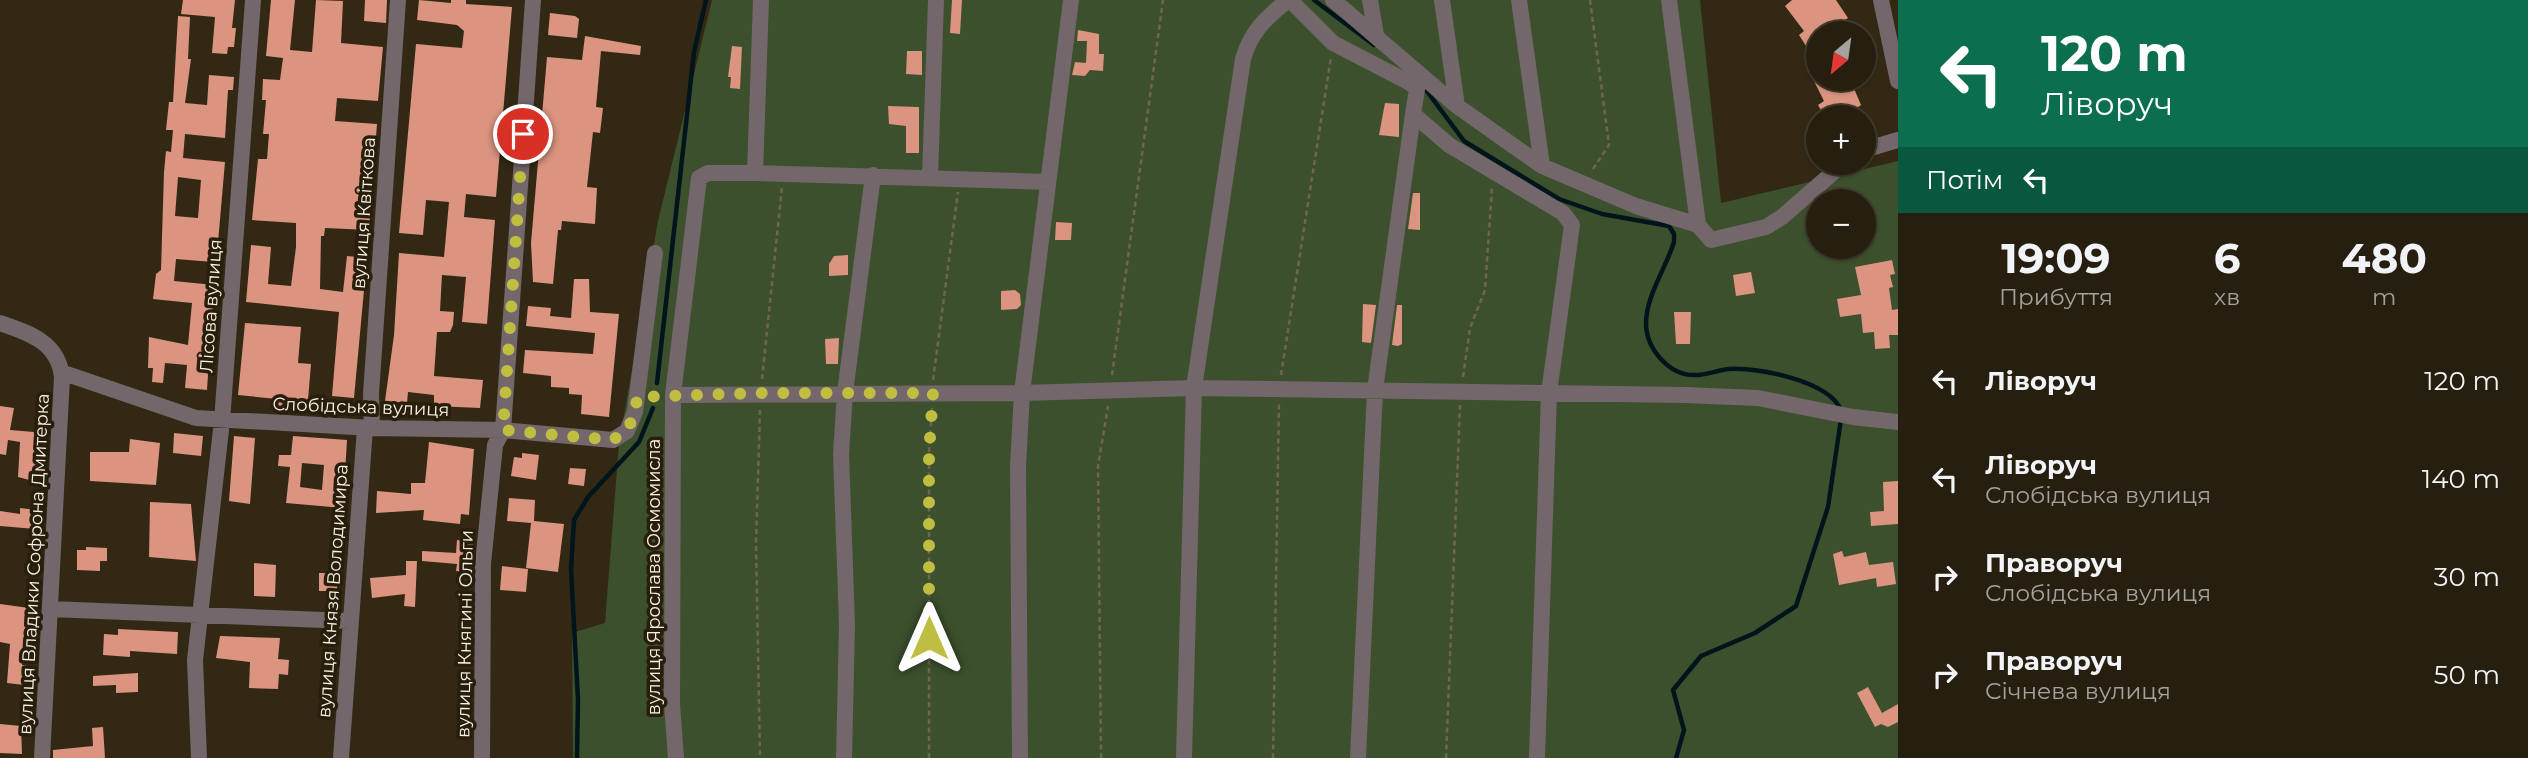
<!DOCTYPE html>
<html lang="uk">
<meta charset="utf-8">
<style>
:root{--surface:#261e0f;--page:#322b1d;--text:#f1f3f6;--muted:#a4a29e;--line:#423c2f}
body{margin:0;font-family:Montserrat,sans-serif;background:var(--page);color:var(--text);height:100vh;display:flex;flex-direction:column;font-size:26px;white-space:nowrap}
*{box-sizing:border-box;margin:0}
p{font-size:23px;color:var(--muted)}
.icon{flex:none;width:38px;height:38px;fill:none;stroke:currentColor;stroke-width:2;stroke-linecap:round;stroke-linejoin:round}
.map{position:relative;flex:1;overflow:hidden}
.drawer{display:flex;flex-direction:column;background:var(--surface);width:630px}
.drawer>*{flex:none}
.banner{background:#0b6e4f;color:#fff;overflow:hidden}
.needle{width:46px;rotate:209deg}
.tools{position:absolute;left:1806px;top:21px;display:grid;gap:14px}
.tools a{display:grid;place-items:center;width:70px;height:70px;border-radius:50%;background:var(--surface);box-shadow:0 2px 5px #0004,0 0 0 2px var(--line);font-size:35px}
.pin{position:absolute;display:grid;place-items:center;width:60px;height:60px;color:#fff;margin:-30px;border:4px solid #fff;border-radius:50%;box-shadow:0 2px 7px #0007}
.me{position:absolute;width:77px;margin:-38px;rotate:0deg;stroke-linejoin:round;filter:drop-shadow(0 0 5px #0008)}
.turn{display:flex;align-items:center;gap:24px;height:147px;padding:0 28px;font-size:32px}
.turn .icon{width:91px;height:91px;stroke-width:2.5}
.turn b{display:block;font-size:49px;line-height:60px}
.then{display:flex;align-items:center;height:66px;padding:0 28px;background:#0003;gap:14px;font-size:26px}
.eta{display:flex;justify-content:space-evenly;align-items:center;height:119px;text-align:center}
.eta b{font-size:42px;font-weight:700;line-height:49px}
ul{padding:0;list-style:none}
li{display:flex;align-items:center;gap:21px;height:98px;padding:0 28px}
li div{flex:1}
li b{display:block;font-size:26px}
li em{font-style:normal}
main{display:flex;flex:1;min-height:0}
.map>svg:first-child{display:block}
.green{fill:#3c502d;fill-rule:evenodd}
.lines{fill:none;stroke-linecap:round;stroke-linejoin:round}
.stream{stroke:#00151b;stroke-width:4.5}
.building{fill:#db947f;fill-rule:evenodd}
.path{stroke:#6f6453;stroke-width:2.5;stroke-dasharray:5 3.5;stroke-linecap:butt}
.minor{stroke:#73676b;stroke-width:16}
.route{stroke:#bfbe41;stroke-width:12;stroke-dasharray:0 21.6}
.labels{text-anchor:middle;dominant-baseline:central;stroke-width:7;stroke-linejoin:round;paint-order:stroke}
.street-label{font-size:18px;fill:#f9f1e5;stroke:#291e0b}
</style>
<main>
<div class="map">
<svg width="1898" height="758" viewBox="0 0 1898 758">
<rect width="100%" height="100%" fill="#332814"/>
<path class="green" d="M712 0H1700L1721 203 1898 161V758H573L572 633 605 623 619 444 658 221ZM1818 201H1864V247H1818Z"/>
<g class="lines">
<path class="stream" d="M1314 0 1374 45
M1423 86 1464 141 1559 199 1602 214 1669 226 1674 234V242C1666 268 1646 296 1646 323 1646 349 1670 377 1697 375 1708 375 1718 370 1729 369 1758 367 1829 381 1841 410
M657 383 694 52 706 0
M577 758 578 700 571 569 574 520 588 497 639 442 653 408
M1676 758 1684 730 1673 690 1701 656 1755 633 1796 606 1828 507 1841 419"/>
</g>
<path class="building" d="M183 0H235L232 28H236L234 47H228L227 54 212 53 215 17 181 14Z
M271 0H295L290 50 312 52 316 0 343 1 341 43 383 47 378 101 337 98 335 121 377 124 369 230 325 228 324 236H321L320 289 343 292 347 256 367 258 354 398 332 396 339 312 246 302 251 245 271 247 268 284 291 286 296 247V223L252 220 258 159H267L269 134H263L266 100H262L263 79 280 80 283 58 266 56Z
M365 0H387L386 23 364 21Z
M419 0 451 3V0H466V4L512 7 496 197 466 194 464 217 495 220 487 324 462 322 466 277 442 275 440 311 454 312 453 325 450 332H437L434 376 483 380 480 408 434 406V395L408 392 407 403 385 401 394 335 399 253 444 257 449 202 426 200 423 235 399 233 416 44 462 48 464 31 457 25 417 20Z
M952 0H962L960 34 950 33Z
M1792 0H1836L1848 18 1831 29 1834 33H1818V43L1808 49 1799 35 1804 31 1785 6Z
M550 13 575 16 579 19 577 38 548 35Z
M178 16 190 17 188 59H191L185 103 207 105 209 75 234 77 233 90H228L225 138 185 134 183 158 225 162 217 254H213V262L176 259 174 281 214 285 207 390 185 388 187 365 165 363 163 383 152 382 153 368H148L149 337 188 345 192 303 153 299 156 274 161 270 164 172 166 151 171 152 173 130H166L169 102H173ZM178 177 201 180 198 218 175 216Z
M1078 30 1099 34V54H1104L1103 71 1090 70 1085 76 1072 75 1075 62 1086 63 1087 41H1077Z
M585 36 641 46 640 55 601 51 596 107 603 108 600 133 593 132 587 187 597 188 595 224 562 221 561 230H558L553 284 533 282 531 243 547 57 582 60Z
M732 46 742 47 740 89 730 88 731 77H728Z
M907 51H922V75L906 74Z
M1813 79H1850L1861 105 1845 117H1825L1818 105 1824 101Z
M1385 103 1399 104V137L1379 135Z
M888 106 919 107V153H906V126L889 124Z
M1413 193H1420V230L1408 229Z
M1056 222 1072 223 1071 240H1055Z
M848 255V275L829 276V264L834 256Z
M1892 260 1895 274 1890 275 1893 287 1889 288 1892 310 1898 309V335H1889L1890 348 1875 349 1874 332 1863 333 1861 314 1840 317 1837 299 1861 295 1855 267Z
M1751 272 1755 293 1736 296 1733 275Z
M574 279H589L590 312 619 314 609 417 581 414 582 395 569 394V388L551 387V376L523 373 525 350 593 354 595 333 526 326 528 306 551 308 550 316 571 318Z
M1015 290 1020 294 1021 305 1017 309 1001 310V291Z
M1363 304 1376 305 1371 343 1362 342Z
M1397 305H1402V344L1398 346 1392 345Z
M1674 312H1691L1690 344H1676Z
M245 323 301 327 298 363 311 364 308 400 292 399 291 408 276 407 277 399 238 395Z
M839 338 838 364H826L825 339Z
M0 406 14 408 10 430 46 433 45 454 37 482 18 477 20 442 8 440 6 455 0 454Z
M174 433 203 436 201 456 173 453Z
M234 436 255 438 250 504 229 501Z
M293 436 347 440 343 508 286 503 290 467 278 466 279 455H291ZM302 463 324 465 322 490 300 487Z
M130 439 160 443 156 485 90 481V452H129Z
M429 442 474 449 469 515 461 514 460 524 423 520 424 510 376 513 377 491 411 494V483H425Z
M522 453 539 455 536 480 511 476 514 457 522 458Z
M570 468 586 469 584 486 568 484Z
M1898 481V524L1871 526 1870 512 1884 511 1883 482Z
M509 498 535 500 534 521 564 524 558 572 526 568 531 523 507 521Z
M150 502 191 504 196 561 149 557Z
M20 508 37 510 36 529 0 526V511L20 514Z
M457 540 473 542 471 572 456 571 457 564 422 561V551L456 553Z
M86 547 107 548V561H100V571L77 570V550H86Z
M1842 551 1844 557 1866 552 1869 565 1893 562 1896 584 1877 587 1876 578 1839 585 1833 554Z
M406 561H417L415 607 404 606 405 594 372 598 370 578 406 575Z
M254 563 276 565 275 597 254 596Z
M502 566 528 569 526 592 500 590Z
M319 573H337V591H319Z
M0 604 29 608 22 665H26L24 685 7 683 10 644 0 642Z
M118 629 178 632 177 654 130 651V657L103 655 104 634 118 635Z
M220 636 280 638 278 659 289 660 288 675 279 674 278 689 249 688 250 662 216 658Z
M138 673V692L116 693V685L93 686V676Z
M1868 687 1882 713 1898 704V722L1888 727 1881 724 1875 727 1857 693Z
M0 724 21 726 22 754 0 753Z
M103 727 105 758H53V750L93 746 92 728Z"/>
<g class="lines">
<path class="path" d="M1590 0 1609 145 1591 172
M1112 375 1163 0
M1281 375 1331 57
M1463 377 1470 328 1485 290 1492 188
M762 379 782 187
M933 380 958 192
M760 410 756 543 760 758
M929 758V453L932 408
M1101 758 1098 466 1108 406
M1273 758 1279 403
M1446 758 1460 405"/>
<path class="minor" d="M1290 0 1333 43 1410 83 1417 89 1413 114 1449 145 1563 213 1572 225 1549 393 1537 758
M1333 0 1457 106 1542 166
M1370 0 1376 35
M1442 0 1457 106
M1519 0 1542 166 1636 206 1698 225
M1669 0 1698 225 1711 240 1766 227 1782 217 1844 163
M1881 0 1898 81
M1864 150 1898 140
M755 173 761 0
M930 177 936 0
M0 323C29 333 58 342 62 377L42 758
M61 372 196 418 372 428 503 430 613 440 627 431 635 412 655 253
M673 395 1022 393 1194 388 1685 395 1758 398 1853 417 1898 422
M372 428 371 394 398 0
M50 609 349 621
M199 758 195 660 222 421 253 0
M341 758 365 428
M482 758 483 564 495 445 503 430 533 0
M676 758 672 704 673 395 699 178 708 173H755L1048 182
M844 758 847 624 841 454 845 393 873 175
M1020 758 1018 466 1022 393 1071 0
M1184 758 1194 388 1243 59C1251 31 1266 18 1288 0
M1358 758 1375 390 1413 114"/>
</g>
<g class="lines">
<path class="route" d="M523 134 503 430 613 440 629 428 638 397 760 393H933L929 453V638"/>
</g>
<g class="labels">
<g class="street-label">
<text transform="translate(364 213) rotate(-86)">вулиця Квіткова</text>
<text transform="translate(211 306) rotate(-86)">Лісова вулиця</text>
<text transform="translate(361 407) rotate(2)">Слобідська вулиця</text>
<text transform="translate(34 564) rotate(-87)">вулиця Владики Софрона Дмитерка</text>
<text transform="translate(654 577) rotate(-90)">вулиця Ярослава Осмомисла</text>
<text transform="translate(333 591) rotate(-86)">вулиця Князя Володимира</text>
<text transform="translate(465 634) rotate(-89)">вулиця Княгині Ольги</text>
</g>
</g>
</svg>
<div class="tools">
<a><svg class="needle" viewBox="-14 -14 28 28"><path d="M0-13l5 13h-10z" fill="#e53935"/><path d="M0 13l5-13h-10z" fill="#a4a29e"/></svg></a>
<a>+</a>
<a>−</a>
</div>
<div class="pin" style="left:523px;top:134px;background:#d93025"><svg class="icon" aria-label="arrive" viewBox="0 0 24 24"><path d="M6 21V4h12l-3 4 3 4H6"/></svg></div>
<svg class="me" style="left:929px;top:638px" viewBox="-20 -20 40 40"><path d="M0-17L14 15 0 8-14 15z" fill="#bfbe41" stroke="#fff" stroke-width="4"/></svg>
</div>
<section class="drawer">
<div class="banner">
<div class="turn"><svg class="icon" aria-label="left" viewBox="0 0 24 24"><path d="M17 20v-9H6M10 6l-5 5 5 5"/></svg><div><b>120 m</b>Ліворуч</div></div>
<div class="then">Потім<svg class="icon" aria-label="left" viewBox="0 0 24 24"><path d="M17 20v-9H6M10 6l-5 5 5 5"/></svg></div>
</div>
<div class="eta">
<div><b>19:09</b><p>Прибуття</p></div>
<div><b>6</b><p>хв</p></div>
<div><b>480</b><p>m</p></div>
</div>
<ul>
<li><svg class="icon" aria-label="left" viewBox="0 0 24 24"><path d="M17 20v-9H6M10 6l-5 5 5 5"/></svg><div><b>Ліворуч</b></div><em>120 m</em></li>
<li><svg class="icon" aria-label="left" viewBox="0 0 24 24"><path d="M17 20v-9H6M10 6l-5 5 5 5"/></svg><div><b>Ліворуч</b><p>Слобідська вулиця</p></div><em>140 m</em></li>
<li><svg class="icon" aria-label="right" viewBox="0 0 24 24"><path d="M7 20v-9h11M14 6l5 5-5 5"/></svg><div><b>Праворуч</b><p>Слобідська вулиця</p></div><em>30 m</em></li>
<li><svg class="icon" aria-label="right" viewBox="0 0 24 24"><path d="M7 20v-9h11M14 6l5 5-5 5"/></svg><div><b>Праворуч</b><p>Січнева вулиця</p></div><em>50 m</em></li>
</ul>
</section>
</main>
